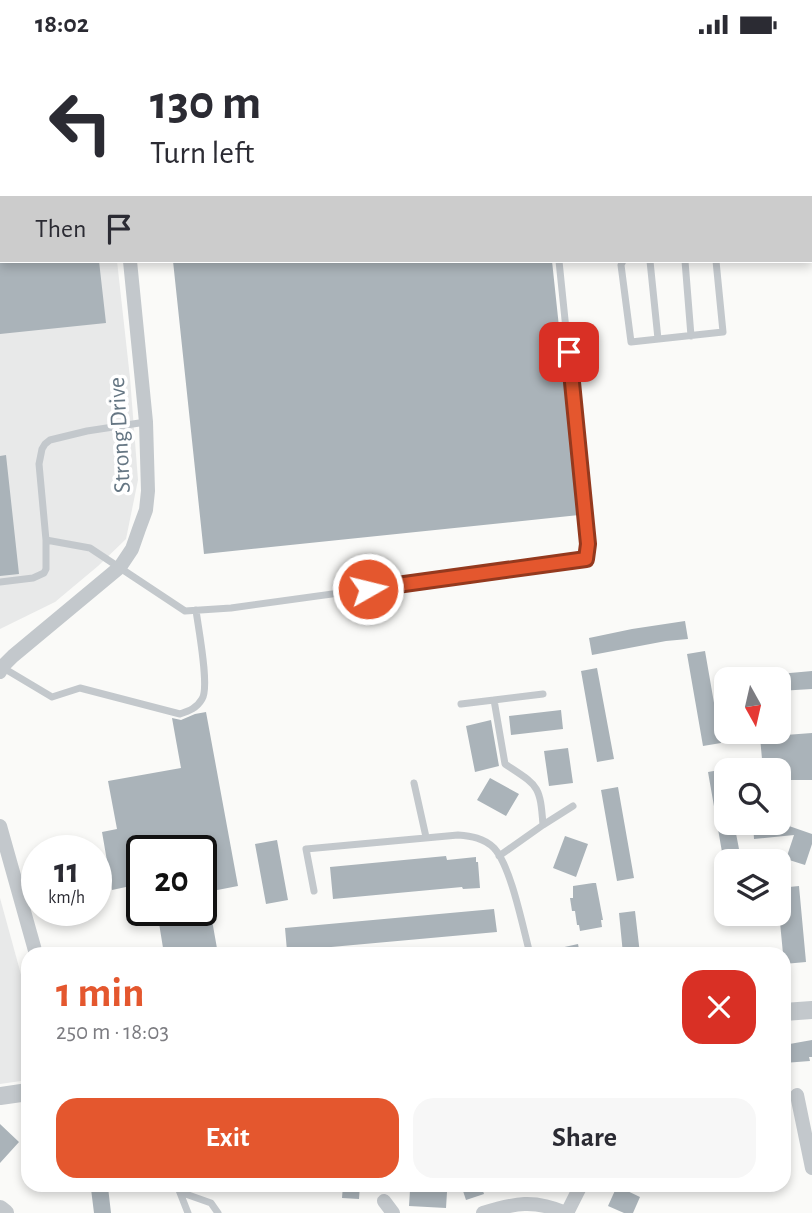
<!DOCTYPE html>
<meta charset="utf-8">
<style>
:root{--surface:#fff;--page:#f7f7f7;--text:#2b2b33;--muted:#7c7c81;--accent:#e4572e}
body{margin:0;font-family:"Alegreya Sans",sans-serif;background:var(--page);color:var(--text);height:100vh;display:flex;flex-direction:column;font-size:26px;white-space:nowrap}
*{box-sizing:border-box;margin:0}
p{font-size:23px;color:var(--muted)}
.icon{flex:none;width:38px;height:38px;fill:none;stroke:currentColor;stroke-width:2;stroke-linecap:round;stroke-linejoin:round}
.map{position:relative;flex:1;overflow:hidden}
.side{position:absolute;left:21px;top:898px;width:770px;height:245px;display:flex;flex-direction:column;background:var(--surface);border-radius:21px;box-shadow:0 4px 10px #0003}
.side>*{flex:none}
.top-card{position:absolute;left:0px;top:0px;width:812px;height:214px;box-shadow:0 4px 10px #0003;background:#fff;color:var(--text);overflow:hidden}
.needle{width:46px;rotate:172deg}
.fabs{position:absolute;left:714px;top:618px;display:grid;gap:14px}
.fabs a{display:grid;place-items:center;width:77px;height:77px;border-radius:14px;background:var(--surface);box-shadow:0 4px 10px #0003;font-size:35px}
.speed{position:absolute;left:21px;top:786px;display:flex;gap:14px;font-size:35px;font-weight:700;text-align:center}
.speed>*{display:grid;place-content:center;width:91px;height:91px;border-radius:50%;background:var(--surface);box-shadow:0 4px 10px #0003;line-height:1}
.speed small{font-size:18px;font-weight:400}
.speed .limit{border:4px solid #111;border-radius:10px;background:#fff;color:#111}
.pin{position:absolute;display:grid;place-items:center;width:60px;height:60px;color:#fff;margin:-30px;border-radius:14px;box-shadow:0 4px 10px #0006}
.me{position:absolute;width:77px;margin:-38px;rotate:82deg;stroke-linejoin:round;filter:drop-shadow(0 0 5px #0008)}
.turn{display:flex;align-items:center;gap:24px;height:147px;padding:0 35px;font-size:32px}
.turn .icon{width:91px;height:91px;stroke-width:2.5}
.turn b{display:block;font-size:49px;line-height:60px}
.then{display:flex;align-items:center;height:66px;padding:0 35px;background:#0003;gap:14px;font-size:26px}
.round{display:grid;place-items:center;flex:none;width:74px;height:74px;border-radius:21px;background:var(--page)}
.headline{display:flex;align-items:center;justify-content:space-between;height:119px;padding:0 35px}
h1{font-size:42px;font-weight:700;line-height:52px;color:var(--accent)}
.cta{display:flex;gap:14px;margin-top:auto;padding:14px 35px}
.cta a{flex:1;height:80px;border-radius:21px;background:var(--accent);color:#fff;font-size:28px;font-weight:700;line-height:80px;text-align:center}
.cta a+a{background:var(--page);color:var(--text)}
.status{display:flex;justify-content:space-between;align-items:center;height:49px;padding:0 35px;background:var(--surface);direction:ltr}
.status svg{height:19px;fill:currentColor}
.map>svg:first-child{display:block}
.built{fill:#e8e9e9}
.building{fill:#aab3b9}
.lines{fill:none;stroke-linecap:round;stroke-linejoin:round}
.service{stroke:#c3c8cc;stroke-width:7}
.minor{stroke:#c3c8cc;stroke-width:14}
.tertiary{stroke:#c3c8cc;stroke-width:18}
.route-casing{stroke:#94391e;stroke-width:18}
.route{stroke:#e4572e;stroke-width:12}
.labels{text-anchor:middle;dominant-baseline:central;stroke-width:7;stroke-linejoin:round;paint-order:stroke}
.street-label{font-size:24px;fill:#657683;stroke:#fff}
</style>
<div class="status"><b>18:02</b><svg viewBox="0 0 49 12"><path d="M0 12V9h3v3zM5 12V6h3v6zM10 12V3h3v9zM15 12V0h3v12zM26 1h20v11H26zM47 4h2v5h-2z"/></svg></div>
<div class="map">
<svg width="812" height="1164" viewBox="0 0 812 1164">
<rect width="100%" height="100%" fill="#fafaf8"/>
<path class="built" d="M0 33H2V212H117L130 329 138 431 126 490 98 517 55 553 0 580Z
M0 849 28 951V1031L0 1035Z"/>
<path class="building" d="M0 212H99L106 274 0 285Z
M173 212H552L579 466 204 505Z
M6 406 19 525 0 527V407Z
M685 572 688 590 666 592 592 606 589 589 632 580Z
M705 602 721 694 703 697 687 605Z
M597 619 614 710 597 713 581 622Z
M812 622V640L779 642V625Z
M561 661 563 680 511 686 509 667Z
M206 663 238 837 207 843 218 905H164L158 868 176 865V861H201V802H142V855L130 857 126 838 112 841 102 783 117 780 108 732 181 719 172 669 181 671 195 665Z
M491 671 499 717 475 723 466 677Z
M812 684V731H779V721H763L760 688Z
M568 699 573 734 549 737 544 702Z
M725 720 726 774H734L739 800 722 803 708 723Z
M490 729 519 745 506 767 477 751Z
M618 738 634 829 617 832 601 741Z
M788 771 789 777 812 785V795L805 816 786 810 794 786 754 790 753 774H779V772Z
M565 787 588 795 576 828 553 819Z
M277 791 288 851 266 855 255 795Z
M446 807 447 811 476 808V813H478L480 839 463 840 462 838 333 850 330 818Z
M593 834H596L603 871H601L602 878 580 882 579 876H577L575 862H572L570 849H573V837Z
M799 837 806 913 784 915 779 863V839Z
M494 860 497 883 287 902 285 879Z
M635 862 640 905H623L619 864Z
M578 895 580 905H552L551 901Z
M812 991V1008H809L810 1012 784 1014V996Z
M0 1075 19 1093 0 1114Z
M343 1136H360L359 1150 342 1149Z
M461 1136H481L484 1145 466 1151Z
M617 1137 640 1148 633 1164H624L608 1157Z
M108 1138 111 1164H94L91 1140Z
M410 1141 447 1143 446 1159 409 1157Z"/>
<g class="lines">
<path class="service" d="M557 0V2
M0 44H2
M623 212 621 216 631 293 723 283 716 212
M650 212 658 290
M685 212 691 287
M146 373 87 382 50 391 45 395 42 400 39 415 46 491 90 499 185 562 231 559 586 510 588 495 559 212
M0 533 33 529 44 524 46 520V491
M0 617 52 648 80 639 180 665C189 662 197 659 202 650 210 638 198 578 196 561
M494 651 543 645
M461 655 494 651 505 715C538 737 540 735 543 776L499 807
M414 734 426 788
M543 776 573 757
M314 842 306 800 458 786C471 787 484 789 494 799 511 817 523 879 530 905
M177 1136 188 1164
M180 1143 211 1154 218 1164"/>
<path class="minor" d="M109 0V2
M0 623 2 618 13 607 120 518 132 500 139 480 146 461 148 442 146 373 130 212
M0 777 36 905
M797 1046 812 1119
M384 1152 393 1164
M483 1164C515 1154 534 1150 566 1164
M567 1164 581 1136"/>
<path class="tertiary" d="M784 963 812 961
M0 1047 28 1043
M0 1160 5 1164"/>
</g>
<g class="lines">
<defs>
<path id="route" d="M368 540 586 510 588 495 569 303"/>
</defs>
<use href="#route" class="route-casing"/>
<use href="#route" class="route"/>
</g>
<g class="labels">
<g class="street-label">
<text transform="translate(120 386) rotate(-93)">Strong Drive</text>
</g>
</g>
</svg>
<div class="fabs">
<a><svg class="needle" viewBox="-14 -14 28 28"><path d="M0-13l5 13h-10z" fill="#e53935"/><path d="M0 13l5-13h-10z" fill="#7c7c81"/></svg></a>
<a><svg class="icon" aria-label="search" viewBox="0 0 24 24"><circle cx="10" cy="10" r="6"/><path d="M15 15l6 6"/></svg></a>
<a><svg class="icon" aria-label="layers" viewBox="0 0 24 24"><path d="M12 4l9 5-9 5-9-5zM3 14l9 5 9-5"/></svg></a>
</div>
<div class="speed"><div>11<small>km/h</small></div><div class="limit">20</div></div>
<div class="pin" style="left:569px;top:303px;background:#d93025"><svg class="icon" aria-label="arrive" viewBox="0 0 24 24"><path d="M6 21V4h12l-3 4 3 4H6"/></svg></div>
<svg class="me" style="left:368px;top:540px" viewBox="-20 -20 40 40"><circle r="17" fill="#e4572e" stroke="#fff" stroke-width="3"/><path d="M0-11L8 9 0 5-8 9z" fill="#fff"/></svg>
<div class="top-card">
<div class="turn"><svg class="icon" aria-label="left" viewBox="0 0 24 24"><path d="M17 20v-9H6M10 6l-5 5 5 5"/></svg><div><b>130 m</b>Turn left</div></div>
<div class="then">Then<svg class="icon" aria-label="arrive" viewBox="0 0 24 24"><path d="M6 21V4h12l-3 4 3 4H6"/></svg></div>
</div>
<section class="side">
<div class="headline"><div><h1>1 min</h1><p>250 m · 18:03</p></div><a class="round" style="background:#d93025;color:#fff"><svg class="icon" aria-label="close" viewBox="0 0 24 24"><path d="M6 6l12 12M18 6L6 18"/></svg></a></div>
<div class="cta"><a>Exit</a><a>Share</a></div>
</section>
</div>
